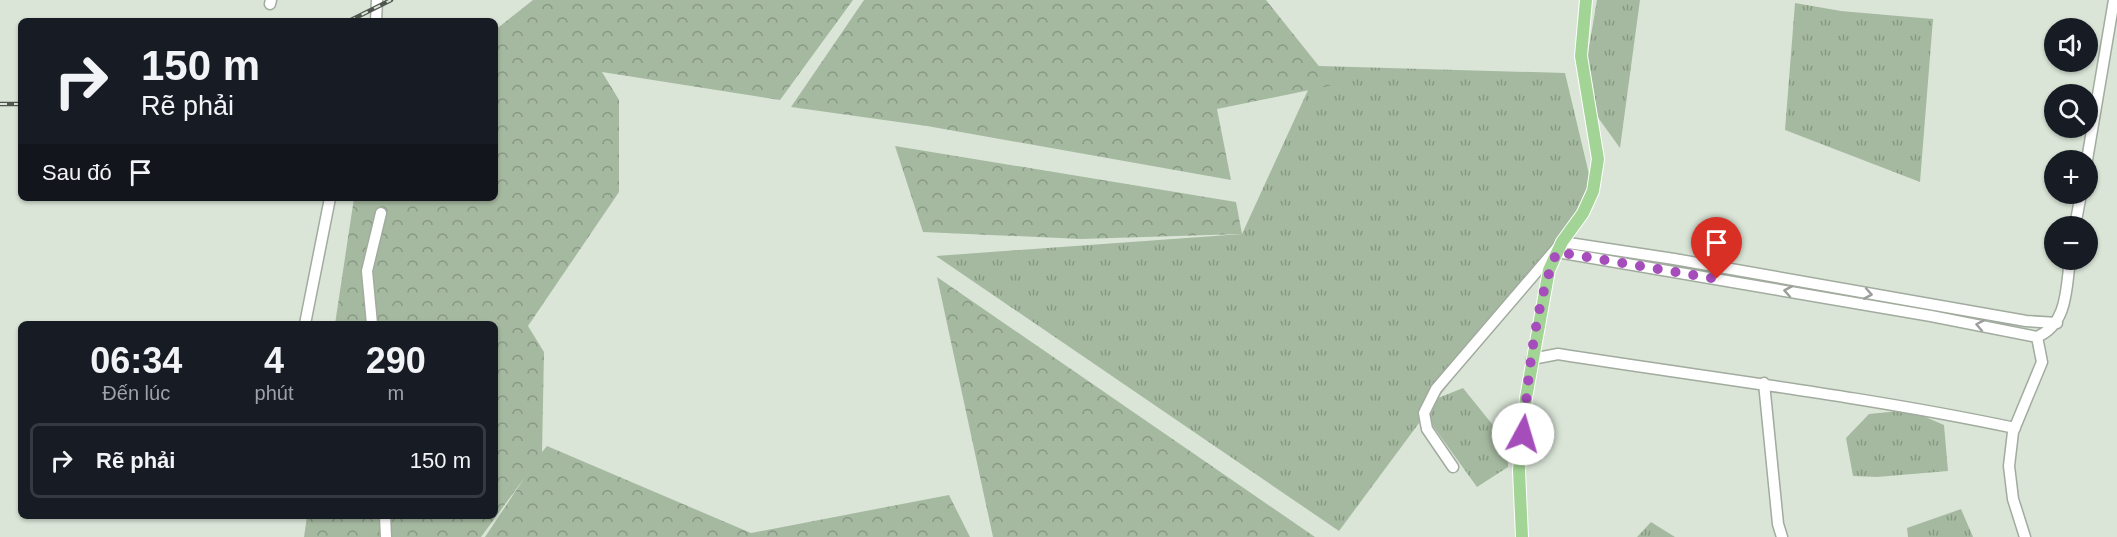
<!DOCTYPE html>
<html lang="vi">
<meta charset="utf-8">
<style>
:root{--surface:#171b24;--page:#242831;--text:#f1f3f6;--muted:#9ea1a6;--line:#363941}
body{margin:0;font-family:Arial,sans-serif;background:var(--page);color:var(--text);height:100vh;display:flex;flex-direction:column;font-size:22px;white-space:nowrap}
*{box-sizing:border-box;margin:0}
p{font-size:20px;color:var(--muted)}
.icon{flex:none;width:33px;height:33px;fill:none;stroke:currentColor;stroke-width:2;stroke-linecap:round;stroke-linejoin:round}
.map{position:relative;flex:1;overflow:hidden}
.side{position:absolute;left:18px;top:321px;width:480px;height:198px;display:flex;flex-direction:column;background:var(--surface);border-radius:9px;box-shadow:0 2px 4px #0004}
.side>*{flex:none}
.top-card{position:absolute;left:18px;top:18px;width:480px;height:183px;border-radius:9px;box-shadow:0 2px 4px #0004;background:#171b24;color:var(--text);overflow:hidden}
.fabs{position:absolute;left:2044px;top:18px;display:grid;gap:12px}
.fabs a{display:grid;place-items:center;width:54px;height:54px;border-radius:50%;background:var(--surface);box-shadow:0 2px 4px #0004;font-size:30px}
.pin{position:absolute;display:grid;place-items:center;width:51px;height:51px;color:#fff;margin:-62px -26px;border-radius:50% 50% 50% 0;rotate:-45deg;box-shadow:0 0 6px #0007}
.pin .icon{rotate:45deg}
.me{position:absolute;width:66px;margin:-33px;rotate:6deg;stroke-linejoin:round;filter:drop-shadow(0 0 4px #0008)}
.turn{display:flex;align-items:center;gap:21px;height:126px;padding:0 24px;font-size:27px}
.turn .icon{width:78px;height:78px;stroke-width:2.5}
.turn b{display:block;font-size:42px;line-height:51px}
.then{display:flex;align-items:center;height:57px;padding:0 24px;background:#0003;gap:12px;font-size:22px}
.eta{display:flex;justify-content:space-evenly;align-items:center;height:102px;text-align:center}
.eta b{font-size:36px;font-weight:700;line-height:42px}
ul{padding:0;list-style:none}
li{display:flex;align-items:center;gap:18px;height:75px;margin:0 12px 9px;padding:0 12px;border:3px solid var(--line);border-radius:9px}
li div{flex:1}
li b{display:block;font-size:22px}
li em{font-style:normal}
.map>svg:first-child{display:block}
.grass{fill:url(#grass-tufts)}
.forest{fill:url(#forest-crowns)}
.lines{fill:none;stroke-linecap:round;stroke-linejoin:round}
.minor-casing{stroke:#a1ab9e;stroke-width:13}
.major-casing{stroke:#fff;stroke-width:14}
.minor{stroke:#fff;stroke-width:10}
.major{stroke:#a2d495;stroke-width:12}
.rail-casing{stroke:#50564f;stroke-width:4.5}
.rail{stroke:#dae5d7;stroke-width:2;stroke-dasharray:7;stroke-linecap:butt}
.oneway{stroke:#9c9e9c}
.route{stroke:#a54dba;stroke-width:10;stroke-dasharray:0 18}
</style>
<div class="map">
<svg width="2117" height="537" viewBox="0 0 2117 537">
<defs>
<pattern id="grass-tufts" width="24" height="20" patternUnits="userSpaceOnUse" patternTransform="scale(1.5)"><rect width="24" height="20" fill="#a5b9a0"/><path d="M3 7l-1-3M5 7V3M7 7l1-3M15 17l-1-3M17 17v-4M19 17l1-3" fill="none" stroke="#879883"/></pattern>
<pattern id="forest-crowns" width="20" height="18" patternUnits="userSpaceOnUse" patternTransform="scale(1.5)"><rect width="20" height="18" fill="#a5b9a0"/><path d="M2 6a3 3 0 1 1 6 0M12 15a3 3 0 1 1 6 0" fill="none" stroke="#879883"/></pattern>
</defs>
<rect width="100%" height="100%" fill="#dae5d7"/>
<path class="grass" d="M1597 0H1640L1620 148 1581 94Z
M1795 3 1841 11 1933 19 1920 182 1785 130Z
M1319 66 1565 73 1593 191 1438 398 1463 388 1509 445 1508 467 1477 487 1425 415 1339 531 936 256 1242 234Z
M1909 410 1944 425 1948 471 1877 477 1853 476 1846 438 1869 414Z
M1961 509 1973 537H1908L1907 528Z
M1651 522 1675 537H1637Z"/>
<path class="forest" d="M533 0H853L780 100 602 72 619 100V192L528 326 544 352 542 452 547 446 751 533 949 495 970 537H485L525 477 481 537H304L307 516H495V324H335L354 198H495V30Z
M864 0H1266L1334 85 1217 109 1231 180 927 126 791 107Z
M895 146 1236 202 1242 234 1081 239 923 232Z
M937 277 1315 537H993Z"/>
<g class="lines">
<defs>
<path id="minor" d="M270 4 271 0
M376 21 377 0
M2087 160 2114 0
M2075 226 2081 194
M1557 252 1931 316 2037 337
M305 324 330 198
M372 324 367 271 381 213
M2037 337C2068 324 2066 288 2070 260
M1532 359 1558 354C1710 378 1863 396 2015 428
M1764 383 1778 524 1782 537
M1453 467 1427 429 1424 413 1436 389 1562 242 1674 259 2026 321 2057 323
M385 516 386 537
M2025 537 2013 499 2009 466 2013 432 2042 362 2037 337"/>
<path id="major" d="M1522 537 1519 470 1526 398 1549 270 1562 242 1583 213 1593 191 1598 159 1581 56 1586 0"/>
</defs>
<use href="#minor" class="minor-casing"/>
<use href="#major" class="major-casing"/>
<use href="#minor" class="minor"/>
<use href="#major" class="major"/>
<defs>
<path id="rail" d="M349 21 391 0
M0 104H21"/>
</defs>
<use href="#rail" class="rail-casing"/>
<use href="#rail" class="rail"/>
</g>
<defs><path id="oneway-chevron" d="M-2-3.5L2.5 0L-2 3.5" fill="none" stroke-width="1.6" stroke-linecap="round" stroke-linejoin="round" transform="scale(1.5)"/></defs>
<g class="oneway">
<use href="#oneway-chevron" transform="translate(1788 291) rotate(-170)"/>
<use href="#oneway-chevron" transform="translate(1868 294) rotate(10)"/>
<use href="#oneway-chevron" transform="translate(1980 325) rotate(-169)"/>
</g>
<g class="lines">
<path class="route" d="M1523 434C1528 378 1535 303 1557 252L1717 279"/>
</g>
</svg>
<div class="fabs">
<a><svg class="icon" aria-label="sound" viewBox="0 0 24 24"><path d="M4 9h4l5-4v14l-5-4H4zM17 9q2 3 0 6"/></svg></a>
<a><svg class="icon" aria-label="search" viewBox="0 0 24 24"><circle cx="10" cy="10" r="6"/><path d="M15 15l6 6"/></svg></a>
<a>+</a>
<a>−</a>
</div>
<div class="pin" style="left:1717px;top:279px;background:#d93025"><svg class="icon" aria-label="arrive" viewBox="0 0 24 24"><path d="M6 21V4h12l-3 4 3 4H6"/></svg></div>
<svg class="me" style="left:1523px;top:434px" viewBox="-20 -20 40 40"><circle r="19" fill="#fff"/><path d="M0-13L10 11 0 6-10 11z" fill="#a54dba"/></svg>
<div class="top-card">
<div class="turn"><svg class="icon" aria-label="right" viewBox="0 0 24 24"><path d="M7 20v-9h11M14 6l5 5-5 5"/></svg><div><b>150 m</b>Rẽ phải</div></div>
<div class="then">Sau đó<svg class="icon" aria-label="arrive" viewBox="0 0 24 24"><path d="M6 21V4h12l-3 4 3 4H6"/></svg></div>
</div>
<section class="side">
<div class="eta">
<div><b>06:34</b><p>Đến lúc</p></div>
<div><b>4</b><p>phút</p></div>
<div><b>290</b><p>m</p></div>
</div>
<ul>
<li><svg class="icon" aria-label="right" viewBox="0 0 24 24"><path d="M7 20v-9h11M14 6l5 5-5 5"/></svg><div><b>Rẽ phải</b></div><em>150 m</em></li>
</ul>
</section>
</div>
